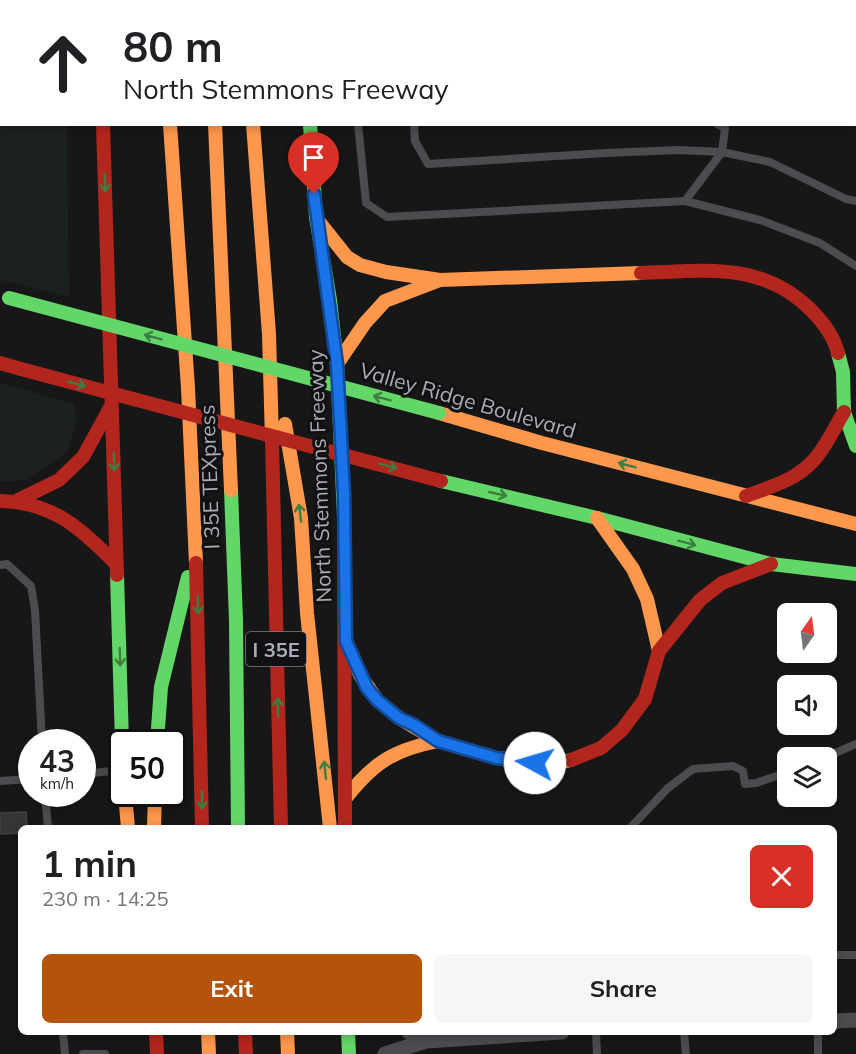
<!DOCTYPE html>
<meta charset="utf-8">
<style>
:root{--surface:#fff;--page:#f6f6f6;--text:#202124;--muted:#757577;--accent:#b45309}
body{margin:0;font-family:Mulish,sans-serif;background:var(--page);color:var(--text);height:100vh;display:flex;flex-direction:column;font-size:22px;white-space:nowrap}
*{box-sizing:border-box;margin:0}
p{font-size:20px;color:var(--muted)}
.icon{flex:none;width:33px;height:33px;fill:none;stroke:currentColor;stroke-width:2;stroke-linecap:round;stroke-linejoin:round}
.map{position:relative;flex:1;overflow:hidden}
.drawer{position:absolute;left:18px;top:825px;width:819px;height:210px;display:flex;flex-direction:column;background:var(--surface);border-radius:9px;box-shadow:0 3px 9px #0003}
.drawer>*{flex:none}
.guide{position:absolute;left:0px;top:0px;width:856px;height:126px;box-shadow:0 3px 9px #0003;background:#fff;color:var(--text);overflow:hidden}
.needle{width:39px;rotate:14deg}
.buttons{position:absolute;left:777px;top:603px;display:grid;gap:12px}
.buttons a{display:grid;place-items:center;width:60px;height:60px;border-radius:9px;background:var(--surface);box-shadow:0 3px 9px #0003;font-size:30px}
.speed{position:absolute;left:18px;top:729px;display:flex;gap:12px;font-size:30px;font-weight:700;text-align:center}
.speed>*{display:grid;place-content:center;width:78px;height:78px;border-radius:50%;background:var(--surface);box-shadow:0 3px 9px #0003;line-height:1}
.speed small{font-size:15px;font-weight:400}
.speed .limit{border:3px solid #111;border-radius:9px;background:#fff;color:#111}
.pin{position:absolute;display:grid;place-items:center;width:51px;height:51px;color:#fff;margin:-62px -26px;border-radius:50% 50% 50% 0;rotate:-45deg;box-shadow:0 0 6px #0007}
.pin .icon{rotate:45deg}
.me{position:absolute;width:66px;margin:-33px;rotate:276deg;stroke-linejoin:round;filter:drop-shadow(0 0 4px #0008)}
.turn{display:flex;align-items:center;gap:21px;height:126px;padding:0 24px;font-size:27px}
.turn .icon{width:78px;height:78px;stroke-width:2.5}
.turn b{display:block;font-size:42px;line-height:51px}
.round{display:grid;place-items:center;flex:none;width:63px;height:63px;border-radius:9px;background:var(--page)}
.headline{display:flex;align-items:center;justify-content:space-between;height:102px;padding:0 24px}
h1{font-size:36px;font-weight:700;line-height:45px}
.button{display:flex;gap:12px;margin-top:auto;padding:12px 24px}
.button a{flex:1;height:69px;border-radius:9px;background:var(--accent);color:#fff;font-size:24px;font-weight:700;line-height:69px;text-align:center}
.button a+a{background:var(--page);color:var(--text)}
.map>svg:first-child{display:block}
.green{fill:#1b211c}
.building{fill:#343537;stroke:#3f4043;stroke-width:1.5}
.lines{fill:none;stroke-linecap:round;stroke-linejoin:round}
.lane{stroke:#4b4c50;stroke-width:8}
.street{stroke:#4b4c50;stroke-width:15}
.fast{stroke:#63d668;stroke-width:14}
.slow{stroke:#ff974d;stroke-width:14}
.jam{stroke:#b3261e;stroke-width:14}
.fast-bridge{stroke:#63d668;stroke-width:14}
.jam-bridge{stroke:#b3261e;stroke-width:14}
.oneway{stroke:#3e7d42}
.route-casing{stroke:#114b97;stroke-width:15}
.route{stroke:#1a73e8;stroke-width:10}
.labels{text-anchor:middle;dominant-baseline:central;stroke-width:6;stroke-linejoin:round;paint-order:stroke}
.shield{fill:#111113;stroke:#7b7e86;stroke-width:1.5}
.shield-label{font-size:20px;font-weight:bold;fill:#a8adb8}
.street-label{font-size:21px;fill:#a8adb8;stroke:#111113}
</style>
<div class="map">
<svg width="856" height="1054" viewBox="0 0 856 1054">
<rect width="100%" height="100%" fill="#171717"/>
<path class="green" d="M0 57 2 124 67 125 69 297 0 280Z
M0 383 74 404 76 420 68 452 28 480 0 482Z"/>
<path class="building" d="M26 812 27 828H21V833L0 834V813Z"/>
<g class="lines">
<path class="lane" d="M352 0V2
M407 0V2
M734 0V2
M358 124 366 203 387 217 685 201 722 152 725 128 717 124
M414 124 415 141 428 164 606 153 679 150 722 152 770 162 846 199 856 201
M685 201 760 220 820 243 856 266
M0 565 7 564 31 586 35 610 42 742
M824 758 856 744
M82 774 122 770
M0 781 32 779
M45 794 48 828
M630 828 668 788 693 769 733 766 743 771 745 784 756 783 788 772
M834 955H856
M63 1032 65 1054
M596 1032 597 1054
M684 1032 686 1054
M83 1054H105
M818 1054V1032"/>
<path class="street" d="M834 1021 856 1020
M409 1032 426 1041
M385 1054 426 1041 562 1032"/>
<path class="fast" d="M302 0V2
M81 2 82 0
M310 124 316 217 330 300 337 364 344 516
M838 353 843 372 844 412 856 446
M441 481 597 518 771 564 856 574
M231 490 236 620 238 828
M117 575 122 742
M157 742 161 687 188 577
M348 1032 349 1054"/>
<path class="slow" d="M160 0V2
M242 0V2
M170 124 188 388 196 563
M215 124 231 490
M253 124 269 334 272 440
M320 223 347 257 360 265 386 272 440 280 641 273
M337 364 365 323 385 301 440 280
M439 413 542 443 856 524
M285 424 301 518 307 613 330 828
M597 518 633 569 647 599 659 651
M350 650 360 675 377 700 399 718 438 741 496 758 558 763 571 760
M125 794 128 828
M345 799C373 763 393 750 438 741
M154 828 155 794
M208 1032 209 1054
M287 1032 288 1054"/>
<path class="jam" d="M97 0V2
M210 0V2
M0 43 2 44
M103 124 117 575
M641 273C705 271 762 261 811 310 824 323 834 337 838 353
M0 363 21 369
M272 440 281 828
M746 496C770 487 796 480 813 461 826 447 834 428 844 412
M18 500 59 480 83 457 111 406
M0 501C53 502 82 529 117 565
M344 516 345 828
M196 563 202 828
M571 760 601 748 622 730 645 699 659 651 700 600 722 583 771 564
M156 1032 157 1054
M245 1032 246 1054"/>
<path class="fast-bridge" d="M9 298 439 413"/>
<path class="jam-bridge" d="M21 369 441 481"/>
</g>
<defs><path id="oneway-shaft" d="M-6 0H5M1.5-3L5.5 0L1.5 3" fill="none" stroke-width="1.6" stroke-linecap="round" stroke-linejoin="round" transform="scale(1.5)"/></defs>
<g class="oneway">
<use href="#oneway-shaft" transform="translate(105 183) rotate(88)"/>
<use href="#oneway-shaft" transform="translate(153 337) rotate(-165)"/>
<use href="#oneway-shaft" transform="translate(77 384) rotate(15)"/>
<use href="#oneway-shaft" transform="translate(382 398) rotate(-165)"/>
<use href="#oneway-shaft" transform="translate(114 462) rotate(88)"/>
<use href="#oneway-shaft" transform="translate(627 465) rotate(-165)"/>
<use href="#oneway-shaft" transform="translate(388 466) rotate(15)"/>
<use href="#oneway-shaft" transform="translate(498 494) rotate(13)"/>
<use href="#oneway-shaft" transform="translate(300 513) rotate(-98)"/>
<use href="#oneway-shaft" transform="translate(687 543) rotate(15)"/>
<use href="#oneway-shaft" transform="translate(198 605) rotate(88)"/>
<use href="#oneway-shaft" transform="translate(120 657) rotate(88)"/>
<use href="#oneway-shaft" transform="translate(278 707) rotate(-91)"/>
<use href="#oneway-shaft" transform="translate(325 770) rotate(-96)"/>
<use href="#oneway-shaft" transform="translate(202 800) rotate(89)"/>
</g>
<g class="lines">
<defs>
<path id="route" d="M314 194 337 364 344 494 346 641 367 688 377 700 399 718 414 725 438 741 496 758 535 763"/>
</defs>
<use href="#route" class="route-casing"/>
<use href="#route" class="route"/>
</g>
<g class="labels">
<rect class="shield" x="246" y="632" width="60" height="34" rx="4.5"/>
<g class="shield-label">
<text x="276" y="649">I 35E</text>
</g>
<g class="street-label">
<text transform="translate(468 400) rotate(16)">Valley Ridge Boulevard</text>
<text transform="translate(319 476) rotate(-92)">North Stemmons Freeway</text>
<text transform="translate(209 477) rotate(-92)">I 35E TEXpress</text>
</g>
</g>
</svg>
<div class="buttons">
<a><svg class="needle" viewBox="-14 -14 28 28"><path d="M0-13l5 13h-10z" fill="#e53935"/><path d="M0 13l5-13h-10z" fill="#757577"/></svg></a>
<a><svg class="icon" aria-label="sound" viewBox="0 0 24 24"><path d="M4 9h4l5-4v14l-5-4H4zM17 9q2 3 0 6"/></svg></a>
<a><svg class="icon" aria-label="layers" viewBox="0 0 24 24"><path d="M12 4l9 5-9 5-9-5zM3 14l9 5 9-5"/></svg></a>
</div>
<div class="speed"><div>43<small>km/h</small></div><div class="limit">50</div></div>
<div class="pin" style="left:314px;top:194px;background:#d93025"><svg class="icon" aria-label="arrive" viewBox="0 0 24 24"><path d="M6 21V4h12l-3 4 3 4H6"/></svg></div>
<svg class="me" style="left:535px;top:763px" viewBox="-20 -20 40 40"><circle r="19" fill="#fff"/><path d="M0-13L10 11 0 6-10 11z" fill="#1a73e8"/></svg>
<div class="guide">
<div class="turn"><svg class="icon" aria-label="ahead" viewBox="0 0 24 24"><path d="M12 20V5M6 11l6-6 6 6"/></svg><div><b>80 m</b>North Stemmons Freeway</div></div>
</div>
<section class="drawer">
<div class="headline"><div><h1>1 min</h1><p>230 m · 14:25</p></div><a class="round" style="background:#d93025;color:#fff"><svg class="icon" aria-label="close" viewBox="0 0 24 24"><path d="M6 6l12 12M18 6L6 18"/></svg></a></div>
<div class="button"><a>Exit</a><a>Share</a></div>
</section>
</div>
